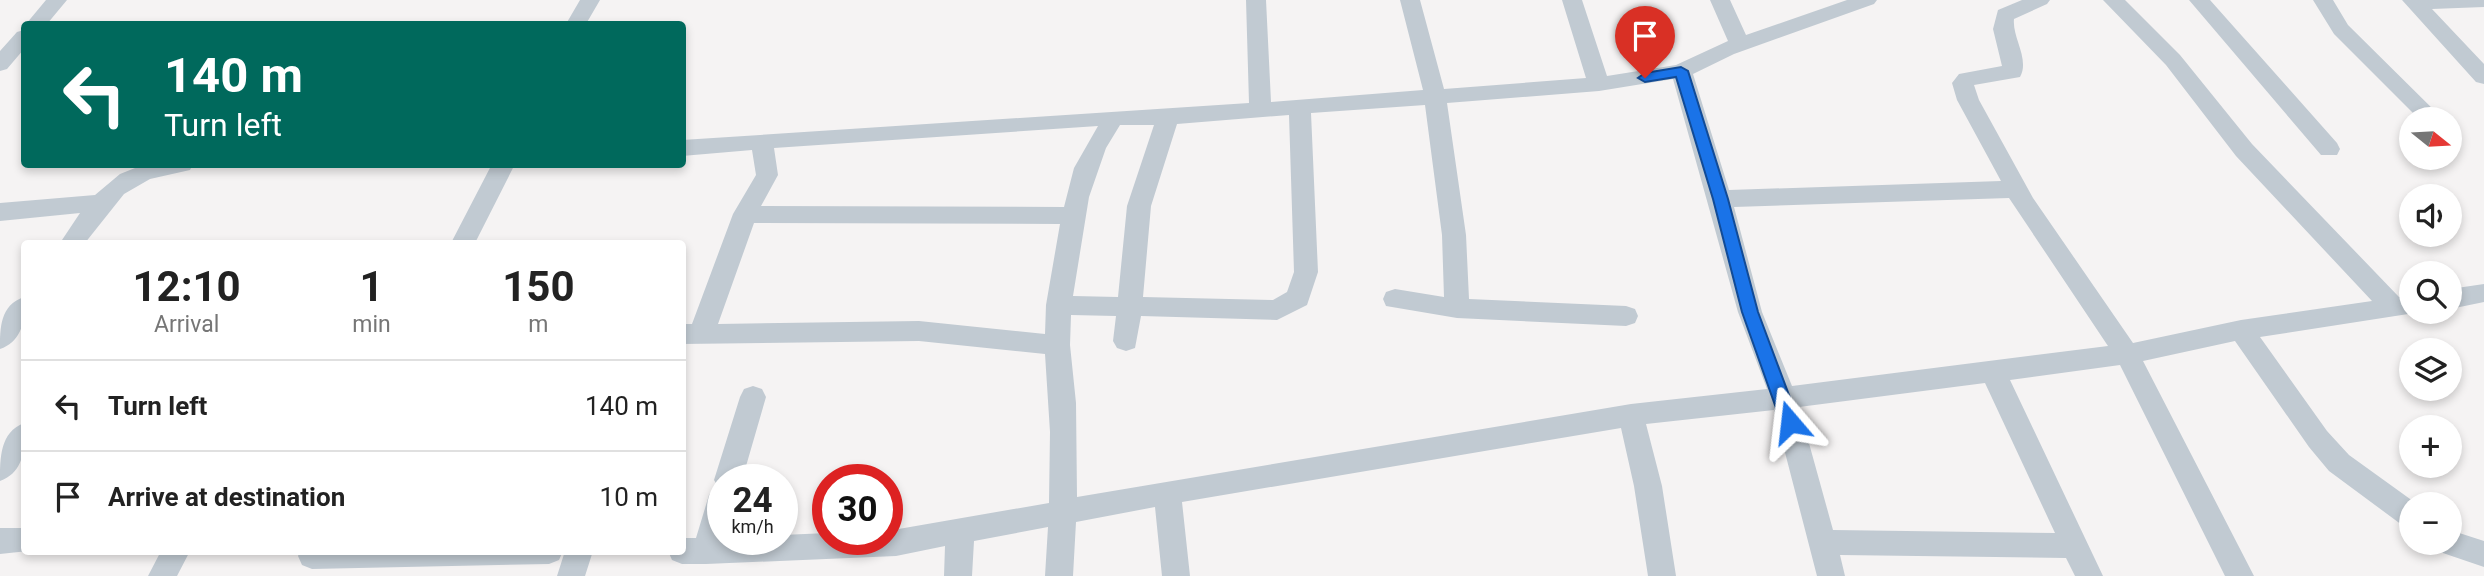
<!DOCTYPE html>
<meta charset="utf-8">
<style>
:root{--surface:#fff;--page:#f6f6f6;--text:#222;--muted:#767676;--line:#e0e0e0}
body{margin:0;font-family:Roboto,sans-serif;background:var(--page);color:var(--text);height:100vh;display:flex;flex-direction:column;font-size:26px;white-space:nowrap}
*{box-sizing:border-box;margin:0}
p{font-size:23px;color:var(--muted)}
.icon{flex:none;width:38px;height:38px;fill:none;stroke:currentColor;stroke-width:2;stroke-linecap:round;stroke-linejoin:round}
.map{position:relative;flex:1;overflow:hidden}
.panel{position:absolute;left:21px;top:240px;width:665px;height:315px;display:flex;flex-direction:column;background:var(--surface);border-radius:7px;box-shadow:0 4px 10px #0003}
.panel>*{flex:none}
.guide{position:absolute;left:21px;top:21px;width:665px;height:147px;border-radius:7px;box-shadow:0 4px 10px #0003;background:#00695c;color:#fff;overflow:hidden}
.needle{width:46px;rotate:108deg}
.buttons{position:absolute;left:2399px;top:107px;display:grid;gap:14px}
.buttons a{display:grid;place-items:center;width:63px;height:63px;border-radius:50%;background:var(--surface);box-shadow:0 4px 10px #0003;font-size:35px}
.speed{position:absolute;left:707px;top:464px;display:flex;gap:14px;font-size:35px;font-weight:700;text-align:center}
.speed>*{display:grid;place-content:center;width:91px;height:91px;border-radius:50%;background:var(--surface);box-shadow:0 4px 10px #0003;line-height:1}
.speed small{font-size:18px;font-weight:400}
.speed .limit{border:10px solid #d22;background:#fff;color:#111}
.pin{position:absolute;display:grid;place-items:center;width:60px;height:60px;color:#fff;margin:-72px -30px;border-radius:50% 50% 50% 0;rotate:-45deg;box-shadow:0 0 7px #0007}
.pin .icon{rotate:45deg}
.me{position:absolute;width:77px;margin:-38px;rotate:343deg;stroke-linejoin:round;filter:drop-shadow(0 0 5px #0008)}
.turn{display:flex;align-items:center;gap:24px;height:147px;padding:0 28px;font-size:32px}
.turn .icon{width:91px;height:91px;stroke-width:2.5}
.turn b{display:block;font-size:49px;line-height:60px}
.eta{display:flex;justify-content:space-evenly;align-items:center;height:119px;text-align:center}
.eta b{font-size:42px;font-weight:700;line-height:49px}
ul{padding:0;list-style:none}
li{display:flex;align-items:center;gap:21px;height:91px;padding:0 28px;border-top:2px solid var(--line)}
li div{flex:1}
li b{display:block;font-size:26px}
li em{font-style:normal}
.map>svg:first-child{display:block}
.lines{fill:none;stroke-linecap:round;stroke-linejoin:round}
.minor{fill:#c1cad2;fill-rule:evenodd}
.route{fill:#1a73e8;stroke:#114b97;stroke-width:2}
</style>
<div class="map">
<svg width="2484" height="576" viewBox="0 0 2484 576">
<rect width="100%" height="100%" fill="#f5f3f3"/>
<g class="lines">
<path class="minor" d="M46 0H67L47 24H26Z
M580 0H600L586 24H566Z
M1246 0H1266L1271 102 1423 90 1400 0H1420L1444 89 1586 78 1562 0H1582L1607 76 1676 65 1728 41 1710 0H1730L1746 35 1847 0H1877L1874 4 1734 54 1693 74 1729 190 2001 181 1957 100 1952 83 1959 74 2002 66 1993 29 1998 10 2022 0H2050L2047 4 2014 19C2012 38 2030 59 2020 77L1974 85 1979 100 2033 198 2133 343 2241 320 2372 301 2236 156 2166 65 2103 0H2125L2180 55 2252 144 2399 297 2412 295V312H2421L2260 337 2327 431 2349 455 2417 504H2412V528L2402 525 2329 471 2309 447 2235 341 2143 361 2254 576H2225L2120 365 2010 380 2103 576H2075L2066 558 1840 555 1845 576H1817L1774 410 1646 424 1662 486 1676 576H1648L1634 486 1621 428 1182 502 1190 576H1162L1155 507 1076 522 1073 576H1045L1048 527 974 541 972 576H944L945 546 896 556 706 564H682L672 560 668 551H682V538H696L709 495 717 485 714 480 740 397 744 389 753 386 762 389 766 397 742 480H723V539H782V535L828 533V539H887V531L1049 503 1050 432 1045 354 919 341 682 344V324H692L733 214 756 175 752 150 682 156V140L1249 103ZM1673 79 1738 312 1767 389 1631 404 1077 497 1076 403 1070 345 1071 315 1116 316 1113 341 1117 348 1126 351 1135 348 1141 316 1277 320 1307 305 1318 272 1311 113 1425 105 1442 235 1444 297 1395 289 1386 292 1383 299 1386 306 1457 318 1626 326 1635 323 1638 316 1635 309 1626 306 1469 299 1466 235 1447 103 1599 91ZM1289 115 1294 272 1287 292 1273 300 1143 297 1151 206 1177 124ZM1120 125H1154L1127 206 1118 297 1073 296 1089 197 1106 148ZM1098 126 1074 168 1064 207 761 206 778 175 774 148ZM2009 198 2108 346 1792 386 1762 312 1734 207ZM754 223 1060 224 1046 305 1045 334 919 321 718 324ZM1985 383 2055 533 1833 530 1799 407Z
M2189 0H2210L2337 143 2340 149 2337 155H2321Z
M2313 0H2333L2348 25 2443 119H2419L2334 34Z
M2402 0H2484V7L2432 9 2484 64V84L2476 82Z
M24 30V49L7 69 0 71V51L17 32Z
M145 164H193L190 170 150 179 124 194 85 243H60L80 213 0 221V203L95 195 120 174Z
M492 164H515L475 243H451Z
M2484 284V302L2450 309V289Z
M24 297C26 318 23 341 0 349 0 328 0 305 24 297Z
M24 423C26 445 25 472 0 481 0 458 0 432 24 423Z
M0 528H24V551H28L0 554Z
M2450 530 2484 541V567L2437 551 2433 542H2450Z
M161 551H190L177 576H148Z
M300 551H563L559 560 549 564 312 569 302 565 298 556Z
M565 551H593L585 576H557Z"/>
</g>
<path class="route" d="M1681 67 1688 71 1728 199 1758 312 1799 422 1790 429 1781 422 1742 312 1713 199 1676 77 1645 82 1638 78 1645 73Z"/>
</svg>
<div class="buttons">
<a><svg class="needle" viewBox="-14 -14 28 28"><path d="M0-13l5 13h-10z" fill="#e53935"/><path d="M0 13l5-13h-10z" fill="#767676"/></svg></a>
<a><svg class="icon" aria-label="sound" viewBox="0 0 24 24"><path d="M4 9h4l5-4v14l-5-4H4zM17 9q2 3 0 6"/></svg></a>
<a><svg class="icon" aria-label="search" viewBox="0 0 24 24"><circle cx="10" cy="10" r="6"/><path d="M15 15l6 6"/></svg></a>
<a><svg class="icon" aria-label="layers" viewBox="0 0 24 24"><path d="M12 4l9 5-9 5-9-5zM3 14l9 5 9-5"/></svg></a>
<a>+</a>
<a>−</a>
</div>
<div class="speed"><div>24<small>km/h</small></div><div class="limit">30</div></div>
<div class="pin" style="left:1645px;top:78px;background:#d93025"><svg class="icon" aria-label="arrive" viewBox="0 0 24 24"><path d="M6 21V4h12l-3 4 3 4H6"/></svg></div>
<svg class="me" style="left:1790px;top:422px" viewBox="-20 -20 40 40"><path d="M0-17L14 15 0 8-14 15z" fill="#1a73e8" stroke="#fff" stroke-width="4"/></svg>
<div class="guide">
<div class="turn"><svg class="icon" aria-label="left" viewBox="0 0 24 24"><path d="M17 20v-9H6M10 6l-5 5 5 5"/></svg><div><b>140 m</b>Turn left</div></div>
</div>
<section class="panel">
<div class="eta">
<div><b>12:10</b><p>Arrival</p></div>
<div><b>1</b><p>min</p></div>
<div><b>150</b><p>m</p></div>
</div>
<ul>
<li><svg class="icon" aria-label="left" viewBox="0 0 24 24"><path d="M17 20v-9H6M10 6l-5 5 5 5"/></svg><div><b>Turn left</b></div><em>140 m</em></li>
<li><svg class="icon" aria-label="arrive" viewBox="0 0 24 24"><path d="M6 21V4h12l-3 4 3 4H6"/></svg><div><b>Arrive at destination</b></div><em>10 m</em></li>
</ul>
</section>
</div>
